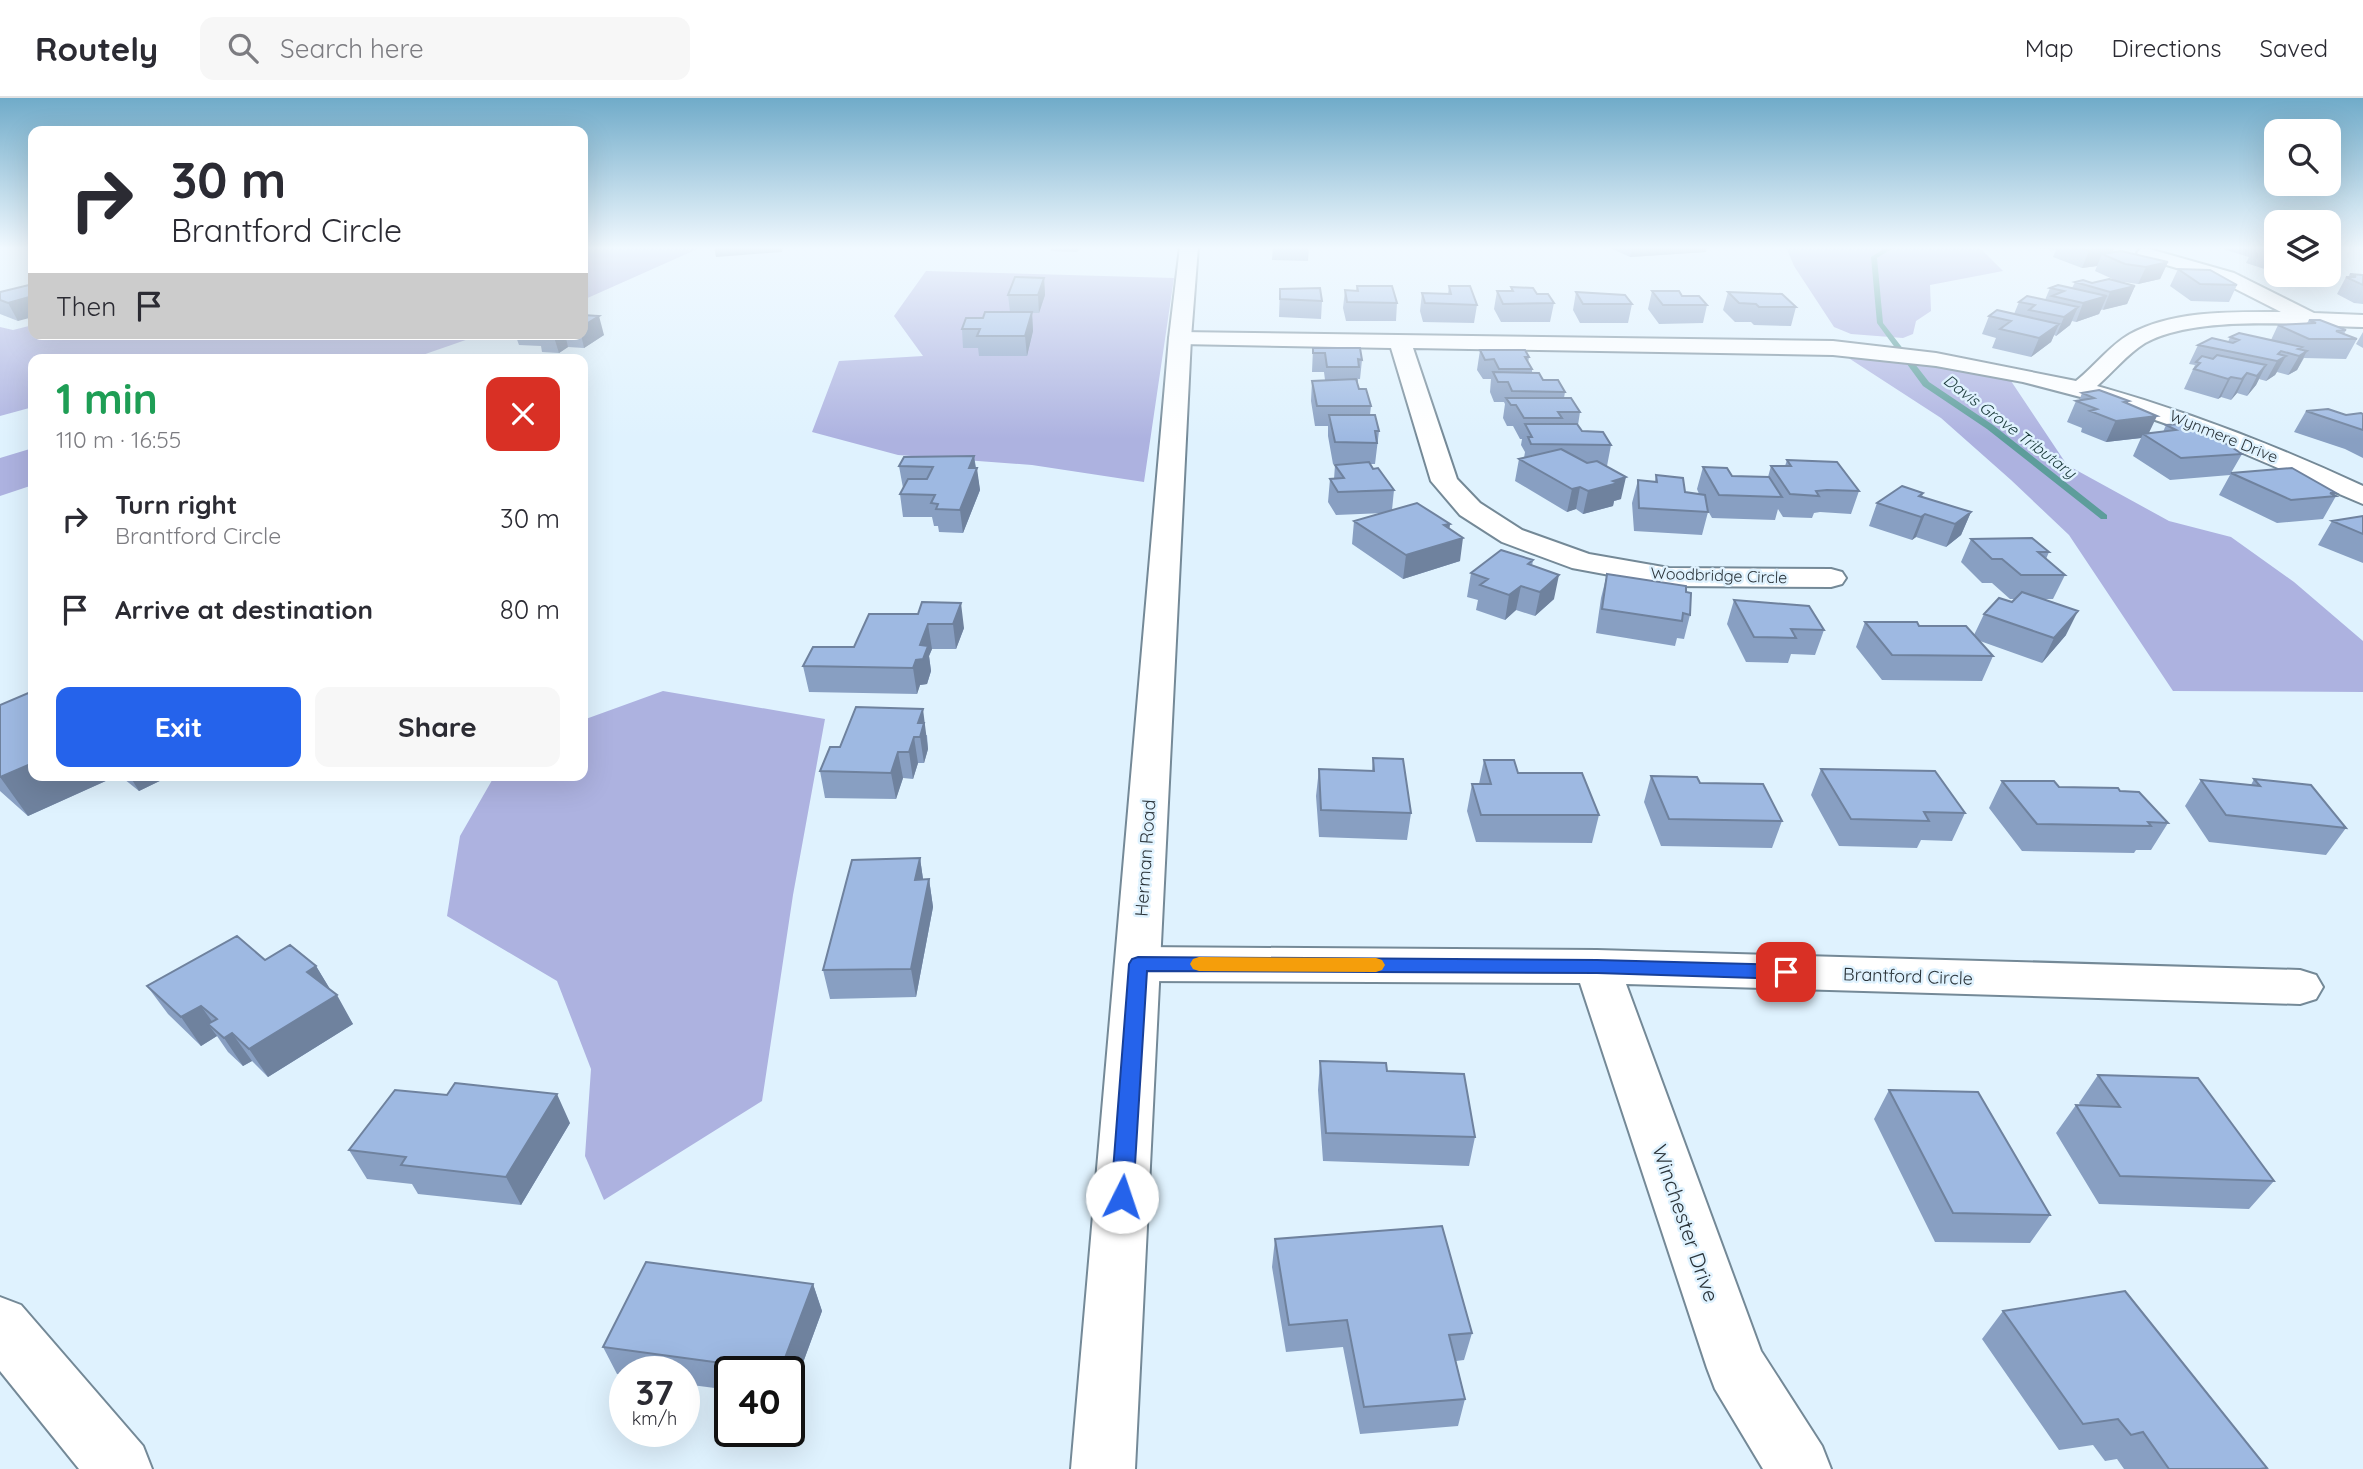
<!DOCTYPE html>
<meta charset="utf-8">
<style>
:root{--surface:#fff;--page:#f7f7f7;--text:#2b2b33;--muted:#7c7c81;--line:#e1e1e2;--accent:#2563eb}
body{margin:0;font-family:Quicksand,sans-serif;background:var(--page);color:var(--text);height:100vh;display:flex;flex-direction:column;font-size:26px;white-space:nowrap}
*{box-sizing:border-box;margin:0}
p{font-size:23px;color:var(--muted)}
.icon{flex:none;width:38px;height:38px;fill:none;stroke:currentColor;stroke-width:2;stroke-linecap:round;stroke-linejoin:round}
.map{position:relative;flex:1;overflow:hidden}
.panel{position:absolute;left:28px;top:256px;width:560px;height:427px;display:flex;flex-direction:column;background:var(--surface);border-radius:14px;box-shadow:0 7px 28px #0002}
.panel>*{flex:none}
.guide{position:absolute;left:28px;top:28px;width:560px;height:214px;border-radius:14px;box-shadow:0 7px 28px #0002;background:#fff;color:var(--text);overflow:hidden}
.controls{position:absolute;left:2264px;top:21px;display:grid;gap:14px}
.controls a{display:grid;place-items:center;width:77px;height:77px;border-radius:14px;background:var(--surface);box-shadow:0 7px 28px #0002;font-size:35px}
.speed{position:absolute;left:609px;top:1258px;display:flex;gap:14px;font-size:35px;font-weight:700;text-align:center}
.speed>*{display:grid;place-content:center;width:91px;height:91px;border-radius:50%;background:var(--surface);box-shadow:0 7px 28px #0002;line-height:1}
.speed small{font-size:18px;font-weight:400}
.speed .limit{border:4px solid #111;border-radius:10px;background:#fff;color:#111}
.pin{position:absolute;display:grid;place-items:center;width:60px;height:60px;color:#fff;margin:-30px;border-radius:14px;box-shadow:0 4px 10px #0006}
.me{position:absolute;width:77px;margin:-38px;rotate:4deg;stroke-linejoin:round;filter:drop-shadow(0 0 5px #0008)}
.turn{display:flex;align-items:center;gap:24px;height:147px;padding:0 28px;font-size:32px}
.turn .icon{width:91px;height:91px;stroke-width:2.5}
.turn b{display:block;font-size:49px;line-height:60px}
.then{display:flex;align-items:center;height:66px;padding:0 28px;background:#0003;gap:14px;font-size:26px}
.round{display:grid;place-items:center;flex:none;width:74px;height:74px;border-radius:14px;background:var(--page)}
.head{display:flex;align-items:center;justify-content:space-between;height:119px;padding:0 28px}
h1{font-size:42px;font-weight:800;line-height:52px;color:#1e9e55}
.primary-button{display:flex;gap:14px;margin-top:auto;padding:14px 28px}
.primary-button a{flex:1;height:80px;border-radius:14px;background:var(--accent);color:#fff;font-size:28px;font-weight:800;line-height:80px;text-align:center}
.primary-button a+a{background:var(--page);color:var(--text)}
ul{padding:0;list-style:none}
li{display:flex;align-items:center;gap:21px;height:91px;padding:0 28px}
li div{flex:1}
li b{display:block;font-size:26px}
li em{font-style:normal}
header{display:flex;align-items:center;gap:42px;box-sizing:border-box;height:98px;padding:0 35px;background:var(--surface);border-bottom:2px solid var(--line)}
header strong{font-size:33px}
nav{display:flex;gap:38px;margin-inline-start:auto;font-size:24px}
.search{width:490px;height:63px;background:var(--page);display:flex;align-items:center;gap:18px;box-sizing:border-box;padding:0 24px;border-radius:14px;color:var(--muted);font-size:26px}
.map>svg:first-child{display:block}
.forest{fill:#adb2e0}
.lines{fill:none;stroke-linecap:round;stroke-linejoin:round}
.stream{fill:#5d9d9b;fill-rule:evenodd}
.street-casing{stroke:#748997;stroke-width:4}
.secondary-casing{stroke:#748997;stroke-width:4}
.street{fill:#fff;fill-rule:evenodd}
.secondary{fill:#fff;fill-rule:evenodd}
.wall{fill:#889fc2}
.shaded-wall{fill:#6f829e}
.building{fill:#9eb9e2;stroke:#6f829e;stroke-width:2}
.route{fill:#2563eb;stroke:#184099;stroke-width:2}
.slow{fill:#f59e0b}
.labels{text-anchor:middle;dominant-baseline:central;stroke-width:5;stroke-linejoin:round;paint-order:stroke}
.far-water-label{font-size:16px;font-style:italic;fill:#193939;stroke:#dff2fe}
.far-street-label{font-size:16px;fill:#2a3339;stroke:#dff2fe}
.street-label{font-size:18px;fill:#2a3339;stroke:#dff2fe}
.near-street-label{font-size:21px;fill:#2a3339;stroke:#dff2fe}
</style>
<header>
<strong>Routely</strong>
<div class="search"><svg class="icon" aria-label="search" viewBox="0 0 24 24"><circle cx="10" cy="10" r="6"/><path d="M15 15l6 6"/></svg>Search here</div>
<nav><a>Map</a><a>Directions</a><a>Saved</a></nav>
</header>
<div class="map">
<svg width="2363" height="1371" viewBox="0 0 2363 1371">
<rect width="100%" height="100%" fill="#dff2fe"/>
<path class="forest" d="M583 149H702L583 202Z
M1786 149H1979L2003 173 1930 187 1931 213 1916 223 1913 236 1903 240 1851 236 1834 229 1794 168Z
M926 173 1174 180 1144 384 1032 367 898 357 812 334 839 263 923 258 894 218Z
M33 227V236H483L411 261H33V309L0 318V229L13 232Z
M1847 259 1947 270 2011 283 2067 367 2169 423 2231 439 2294 484 2363 543V594L2173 593 2069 437 2011 382 1941 320Z
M33 350V387L0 398V360Z
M663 593 825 621 793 797 762 1003 604 1102 585 1058 591 971 557 883 447 818 460 738 495 677H583V622Z"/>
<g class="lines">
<path class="stream" d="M1887 149H1895L1877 160 1883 225 1929 284 1993 327 2107 417V421H2101L1987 331 1923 288 1877 225 1871 159Z"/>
<defs>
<path id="street" d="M2146 150 2234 175 2314 215 2363 217V229C2303 227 2198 216 2145 245 2127 256 2113 274 2097 288 2189 314 2277 348 2363 388V406L2210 341 2115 308 2023 284 1936 268 1833 257 1413 250 1457 381 1480 405 1522 432 1589 456 1669 470 1831 471 1842 474 1846 480 1842 486 1831 489 1669 488 1572 470 1502 444 1460 417 1431 383 1391 250 1180 246 1172 245 1169 240 1172 235 1180 234 1833 243 1936 255 2076 283C2095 268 2109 248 2130 236 2174 212 2233 214 2281 214L2220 183 2140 159 2137 155 2140 151Z
M1138 849 1597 852 2300 872 2316 877 2323 889 2316 901 2300 906 1626 886 1761 1253 1822 1348 1831 1371H1763L1715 1291 1707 1270 1580 885 1138 883 1122 878 1115 866 1122 854Z"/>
<path id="secondary" d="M1180 149H1198L1191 240 1135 1371H1071L1169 240Z
M0 1199 21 1207 143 1348 152 1371H79L0 1273Z"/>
</defs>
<use href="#street" class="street-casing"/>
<use href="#secondary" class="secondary-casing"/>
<use href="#street" class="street"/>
<use href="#secondary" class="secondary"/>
</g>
<path class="wall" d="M1051 149H1082L1077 154 1051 153Z
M1273 149H1309L1308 163 1272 162Z
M1707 149 1706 154 1630 159 1610 150Z
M2115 149 2112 154 2168 164 2160 181 2138 186 2117 183 2095 173 2097 168 2082 170 2053 159 2056 152 2034 150Z
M2216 149H2277V175L2246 165 2249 159Z
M2178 171 2237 187 2229 204 2191 203 2170 188Z
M2350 176 2363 177V206L2354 205 2337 196 2346 179H2348Z
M1044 180 1045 197 1039 215H1032L1033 233 1027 258H979L978 250H963L962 231 983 220 1010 214 1008 197Z
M2075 184 2135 188 2127 206 2101 212 2099 216 2076 224 2072 223 2070 227 2056 238 2054 237 2051 244 2031 259 1992 250 1996 240 1982 236 1989 218 2014 216 2019 204 2045 202 2050 190H2072Z
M33 186 18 223 0 216V194Z
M1357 188 1397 205 1396 223H1346L1343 210 1345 192 1356 193Z
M1449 188 1477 207 1474 225 1423 224 1420 213 1422 195 1448 196Z
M1511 189 1537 196 1554 205 1550 224H1501L1494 211 1497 193H1511Z
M1280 191 1322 203 1321 221 1279 219Z
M1652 193 1682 198 1707 207 1703 225 1659 226 1648 211Z
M1576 194 1632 206 1628 225H1580L1573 212Z
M1728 194 1796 209 1791 228 1754 227 1751 224H1735L1723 212Z
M583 218 604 237 584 250 568 249 559 255 542 254 541 248 519 247 515 236H583Z
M2309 222 2346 232 2344 236 2357 241 2346 261 2304 260 2297 272 2288 277 2277 274 2275 277 2266 283 2259 281 2256 287 2247 298 2237 295 2231 302 2221 299 2218 301 2184 291 2195 267 2189 266 2198 247 2228 244 2230 239 2271 242 2278 227 2307 225Z
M2363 234V250L2356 246Z
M1313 250 1362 262 1360 281H1358V287L1359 291 1371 308 1370 317 1379 333 1375 366H1370L1394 392 1392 412 1450 426 1449 431 1460 463 1403 481 1352 446 1354 423 1384 415 1336 417 1328 404 1330 381H1334L1335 367 1347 366H1333L1328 338V328H1315L1311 303 1312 283 1325 282 1324 274H1312Z
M1480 252 1529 259 1528 265 1532 271V274L1565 294 1564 300 1580 314 1578 327 1582 333 1611 347 1607 368 1621 401 1614 403 1613 408 1583 416 1576 411 1567 414 1515 383 1519 361 1524 360 1525 354 1521 347 1522 341H1520L1513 328H1507L1503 320 1505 306 1504 304H1494L1490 294 1491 281H1483L1477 272Z
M2082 295 2127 305 2149 336 2163 334 2166 327 2226 342 2224 344 2242 356 2231 375 2336 395 2334 397 2336 398 2323 421 2277 425 2219 397 2230 377 2170 382 2133 358 2141 340 2106 344 2081 334 2082 330 2067 324 2076 303H2079Z
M2306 313 2346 317 2363 316V360L2345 351 2294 334Z
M974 358 980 392 963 435 939 434 938 428H934L932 419H903L900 396 903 390 899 368Z
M1787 362 1859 393 1851 416 1820 414 1814 415 1812 420 1783 419 1778 411 1775 422 1712 420 1707 411 1708 414 1702 437 1634 433 1632 405 1638 382 1655 384 1656 377 1685 394 1699 396 1697 391 1703 369 1732 378 1768 379 1771 368H1785Z
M1923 395 1922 399 1971 414 1961 437 1946 449 1916 439 1912 442 1869 428 1877 405Z
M2363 418V465L2318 447 2332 423Z
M1971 441 2049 454 2046 461 2065 477 2053 501H2043L2066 537 2042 565 1980 543 1993 558 1982 583 1882 582 1856 549 1865 524 1919 528 1974 537 1984 516 2012 504 2015 501H2010L1992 485H1982L1961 464Z
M1533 462 1532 468 1554 501 1535 518 1516 512 1505 522 1476 512 1478 502 1467 499 1471 475Z
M1607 476 1686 494 1690 517 1684 541 1677 540 1675 548 1596 535 1601 500Z
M1734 502 1824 532 1815 557 1791 556 1788 565 1746 564 1727 526Z
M918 516 964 530 956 551H932L929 558 931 573 927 586 920 587 917 596 809 594 803 568 854 549Z
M0 607 33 677H172L139 693 119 677 28 718 0 693Z
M927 637 928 651 924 665H918L913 681 903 680 896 701 825 700 820 673 840 649Z
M1373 660 1411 715 1407 742 1319 739 1316 698 1319 671 1372 673Z
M1484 662 1518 675 1599 717 1592 745 1476 744 1467 713 1472 686H1479Z
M1821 671 1965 715 1952 743 1921 742 1917 750 1839 748 1811 697Z
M1651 678 1700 685 1782 723 1772 750 1661 748 1644 704Z
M2254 681 2346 730 2326 757 2209 744 2185 708 2201 682 2251 687Z
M2002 683 2059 689 2120 693 2168 725 2151 752H2136L2134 755 2022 753 1989 710Z
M920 760 923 781H929L933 809 916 899 830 901 823 872Z
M265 862 316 868 331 893 353 926 268 979 252 963 243 968 228 954 217 938 201 948 168 916 147 888Z
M1320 963 1387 973 1475 1039 1469 1068 1323 1063 1318 992Z
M2098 977 2274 1083 2249 1111 2099 1106 2056 1035 2076 1007H2080L2079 1005Z
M1889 992 2050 1117 2030 1145 1935 1144 1874 1021Z
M570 1025 521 1107 418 1096 412 1086 367 1081 349 1052Z
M1275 1141 1472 1235 1464 1262 1456 1263 1465 1301 1458 1328 1360 1336 1343 1249 1286 1254 1272 1169Z
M813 1186 822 1213 790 1300H789V1274H730V1292L684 1286V1274H625V1277L617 1276 603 1249Z
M2003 1213 2267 1370 2265 1371H2124L2117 1361 2105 1363 2093 1347 2059 1352 1982 1241Z"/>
<path class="shaded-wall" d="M714 149H783L782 154 716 159Z
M1632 149H1707L1706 154 1630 159Z
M2115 149 2110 160 2102 156 2097 168 2082 170 2089 153Z
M2168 164 2160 181 2138 186 2146 169Z
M1044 180 1045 197 1039 215 1038 197Z
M2135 188 2127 206 2103 212 2110 194Z
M33 198V219L18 223 8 205Z
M2107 198 2099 216 2076 224 2083 205Z
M2078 209 2070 227 2056 238 2064 219Z
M1032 214 1033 233 1027 258 1025 238Z
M599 218 604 237 584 250 581 236H583V228Z
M2059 226 2051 244 2031 259 2039 240Z
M553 236H565L568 249 559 255Z
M2307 253 2297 272 2288 277 2299 258Z
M2286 258 2275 277 2266 283 2277 263Z
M2266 267 2256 287 2247 298 2257 278Z
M2247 275 2237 295 2231 302 2242 281Z
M2231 279 2221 299 2218 301 2228 281Z
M2129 303 2119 323 2157 318 2147 339 2143 336 2141 340 2106 344 2124 304Z
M974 358 976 374 977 370 980 392 963 435 960 412 969 370Z
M1626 379 1621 401 1614 403 1613 408 1583 416 1588 393 1613 383Z
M1580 389 1576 411 1567 414 1572 391Z
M1971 414 1961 437 1946 449 1955 426Z
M1925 416 1916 439 1912 442 1921 419Z
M1450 426 1447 444 1463 440 1460 463 1403 481 1406 457 1444 427Z
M1559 477 1554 501 1535 518 1540 494Z
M1521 488 1516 512 1505 522 1509 497Z
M961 505 964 530 956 551 953 526Z
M2078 513 2066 537 2042 565 2054 540Z
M928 526 932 551 929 558 931 573 927 586 920 587 917 596 913 570Z
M923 611 928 651 924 665 918 625Z
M914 639 918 665 913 681 909 654Z
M898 654 903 680 896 701 891 675Z
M33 665V677H119L28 718 0 679Z
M129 677H172L139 693Z
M920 760 924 788 915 782Z
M929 781 933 809 916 899 911 871Z
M316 868 333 896 307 874Z
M337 897 353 926 268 979 249 951Z
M201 908 221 936 208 926 217 938 201 948 181 919Z
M232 935 252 963 243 968 224 940Z
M557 996 570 1025 521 1107 506 1079Z
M813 1186 822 1213 790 1300 789 1297V1274H780V1273Z"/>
<path class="building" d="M2079 149H2113L2089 153Z
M2259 149H2277V155Z
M2121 153 2168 164 2146 169 2125 166 2102 156Z
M2178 171 2210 172 2237 187 2200 186Z
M2350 176 2363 177V187L2346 179H2356Z
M1015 179 1044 180 1038 197H1008Z
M2109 181 2135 188 2110 194 2075 184 2083 182 2092 185Z
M33 186V198L8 205 0 202V194Z
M2058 187 2107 198 2083 205 2052 198 2064 193 2050 190Z
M1357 188H1392L1397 205 1347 204 1345 192 1358 193Z
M1449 188H1470L1477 207 1425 205 1422 195 1451 196Z
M1511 189 1533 190 1537 196H1548L1554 205 1503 206 1497 193H1513Z
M1320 190 1322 203 1280 201V191Z
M1652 193H1679L1682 198H1699L1707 207H1663Z
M1576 194 1625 197 1632 206H1583Z
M1728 194 1782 196 1796 209H1759L1756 206 1739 205Z
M2027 198 2078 209 2064 219 2029 212 2035 207 2019 204Z
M1997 212 2059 226 2039 240 2000 231 2011 223 1989 218Z
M985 214H1032L1025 238H977L980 231H962L966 220H983Z
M583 217 599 218 583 228Z
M2309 222H2320L2346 232 2336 233 2357 241H2309L2278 227 2316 225Z
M2239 235 2302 249 2298 251 2307 253 2299 258 2281 253 2278 256 2286 258 2277 263 2198 247 2212 240 2233 245 2239 242 2230 239Z
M1313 250H1360L1362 262 1358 261 1359 269H1327L1325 255H1313Z
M1480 252H1525L1529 259H1525L1532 271H1499L1494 261 1485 262Z
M2217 257 2266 267 2257 278 2247 275 2242 281 2231 279 2228 281 2194 271 2200 265 2196 264 2202 258 2213 261Z
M1493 274 1539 275 1543 282H1558L1565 294 1512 293 1508 284H1498Z
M1356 281 1359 291H1366L1371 308H1317L1312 283Z
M2099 292 2129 303 2124 304 2157 318 2116 323 2090 313 2097 311 2076 303 2094 300 2082 295Z
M1506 300H1571L1580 314H1558L1562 320H1524L1516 307H1511Z
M2328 311 2346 317 2361 315 2363 316V332L2306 313Z
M1329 317H1375L1379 333H1375L1377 345 1335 344Z
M2194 325 2226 342H2221L2242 356 2181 360 2143 336 2176 332 2166 327Z
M1525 326H1577L1582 333 1603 334 1611 347 1531 346 1528 339H1532Z
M1561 351 1587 365 1597 363 1626 379 1613 383 1618 385 1588 393 1580 389 1572 391 1519 361Z
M974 358 969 370H977L960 412 936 411 938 406 931 405 935 397 900 396 908 381H927L933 369 899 368 904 359Z
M1787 362 1837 364 1859 393 1827 392 1816 393 1819 398 1790 396 1771 368H1791Z
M1369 364 1373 371 1378 370 1394 392 1338 394 1330 381 1344 380 1335 367Z
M1703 369 1727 370 1732 378 1769 379 1782 399 1719 397Z
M2292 370 2336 395H2330L2336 398 2291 402 2231 375Z
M1656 377 1683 380 1685 394 1705 397 1708 414 1639 410 1638 382 1657 384Z
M1902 388 1923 395 1919 398 1971 414 1955 426 1925 416 1921 419 1877 405Z
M1417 405 1450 426 1444 427 1463 440 1406 457 1354 423Z
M2363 418V436L2332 423Z
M2032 440 2049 454H2038L2065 477H2021L2002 461H1992L1971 441Z
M1501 452 1533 462 1528 466 1559 477 1540 494 1521 488 1509 497 1480 487 1488 481 1471 475Z
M1607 476 1686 488V494L1691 495 1690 517 1683 515 1682 523 1602 511Z
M2022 494 2078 513 2054 540 1984 516 1999 500 2012 504Z
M1734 502 1809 508 1824 532 1791 531 1796 540 1754 539Z
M922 504 961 505 953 526H928L920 547 928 548 923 561 916 562 913 570 803 568 813 549H854L869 516H918Z
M1865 524H1917L1919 528H1966L1993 558 1892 557Z
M33 593V665L0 679V607Z
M856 609 923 611 918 625H924L920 639H914L909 654H898L891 675 820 673 830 649H840Z
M1373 660 1403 661 1411 715 1321 712 1319 671 1374 673Z
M1484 662H1514L1518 675H1582L1599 717H1481L1472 686H1491Z
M1821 671 1935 673 1965 715 1924 714 1929 723 1851 721Z
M1651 678 1697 679 1700 685 1763 686 1782 723 1669 721Z
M2254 681 2311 687 2346 730 2226 717 2201 682 2260 688Z
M2002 683H2054L2059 689 2118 690 2120 693 2139 694 2168 725 2148 724 2151 728 2037 726Z
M920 760 915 782 929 781 911 871 823 872 852 762Z
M237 838 265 862 290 847 316 868 307 874 337 897 249 951 232 935 224 940 208 926 217 921 201 908 181 919 147 888Z
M1320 963 1386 965 1387 973 1464 976 1475 1039 1326 1035Z
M2098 977 2198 980 2274 1083 2120 1078 2076 1007 2120 1009Z
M455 985 557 996 506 1079 401 1067 406 1059 349 1052 395 992 447 997Z
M1889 992 1978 994 2050 1117 1953 1115Z
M1442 1128 1472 1235 1449 1237 1465 1301 1364 1309 1347 1222 1289 1227 1275 1141Z
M646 1164 813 1186 780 1273 603 1249Z
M2125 1193 2267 1370 2260 1371H2169L2143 1334 2131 1337 2118 1321 2083 1326 2003 1213Z"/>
<linearGradient id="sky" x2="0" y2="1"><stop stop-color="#70abc9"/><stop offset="0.44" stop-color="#f1f9ff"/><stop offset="1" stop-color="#f1f9ff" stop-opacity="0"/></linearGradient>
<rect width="2363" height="341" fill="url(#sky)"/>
<path class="route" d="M1138 859 1597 862 1786 867 1793 869 1796 874 1793 879 1786 881 1597 875 1147 873 1133 1099 1130 1106 1122 1109 1114 1106 1111 1099 1129 866 1132 861Z"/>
<path class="slow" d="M1199 859 1376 860 1382 862 1385 867 1382 872 1376 874 1199 873 1193 871 1190 866 1193 861Z"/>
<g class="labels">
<g class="far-water-label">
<text transform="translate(2010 328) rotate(37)">Davis Grove Tributary</text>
</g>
<g class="far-street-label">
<text transform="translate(2224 338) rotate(22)">Wynmere Drive</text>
<text transform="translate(1719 477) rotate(2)">Woodbridge Circle</text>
</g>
<g class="street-label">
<text transform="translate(1145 760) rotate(-86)">Herman Road</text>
<text transform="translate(1908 878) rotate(2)">Brantford Circle</text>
</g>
<g class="near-street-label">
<text transform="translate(1686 1125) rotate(71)">Winchester Drive</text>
</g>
</g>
</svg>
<div class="controls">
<a><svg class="icon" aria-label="search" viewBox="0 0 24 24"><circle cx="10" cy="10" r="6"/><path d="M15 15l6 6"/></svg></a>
<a><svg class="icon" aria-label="layers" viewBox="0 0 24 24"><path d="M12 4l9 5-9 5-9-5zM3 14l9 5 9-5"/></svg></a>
</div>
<div class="speed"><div>37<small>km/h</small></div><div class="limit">40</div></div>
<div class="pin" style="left:1786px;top:874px;background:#d93025"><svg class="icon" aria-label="arrive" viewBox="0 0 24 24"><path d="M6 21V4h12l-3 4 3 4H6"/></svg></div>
<svg class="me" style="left:1122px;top:1099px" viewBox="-20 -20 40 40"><circle r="19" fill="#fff"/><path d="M0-13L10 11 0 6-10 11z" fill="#2563eb"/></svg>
<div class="guide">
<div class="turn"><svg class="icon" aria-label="right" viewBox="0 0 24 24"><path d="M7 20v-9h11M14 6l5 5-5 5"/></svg><div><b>30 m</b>Brantford Circle</div></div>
<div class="then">Then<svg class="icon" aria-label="arrive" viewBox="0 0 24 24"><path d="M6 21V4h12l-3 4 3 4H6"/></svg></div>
</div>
<section class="panel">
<div class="head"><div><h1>1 min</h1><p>110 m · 16:55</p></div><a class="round" style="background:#d93025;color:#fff"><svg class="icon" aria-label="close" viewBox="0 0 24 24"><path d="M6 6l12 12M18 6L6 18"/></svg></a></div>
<ul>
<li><svg class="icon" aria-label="right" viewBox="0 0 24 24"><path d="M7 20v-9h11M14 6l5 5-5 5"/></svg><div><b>Turn right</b><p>Brantford Circle</p></div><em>30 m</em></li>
<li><svg class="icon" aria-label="arrive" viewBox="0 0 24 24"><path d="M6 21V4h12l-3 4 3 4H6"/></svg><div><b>Arrive at destination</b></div><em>80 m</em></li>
</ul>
<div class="primary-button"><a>Exit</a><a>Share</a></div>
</section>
</div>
